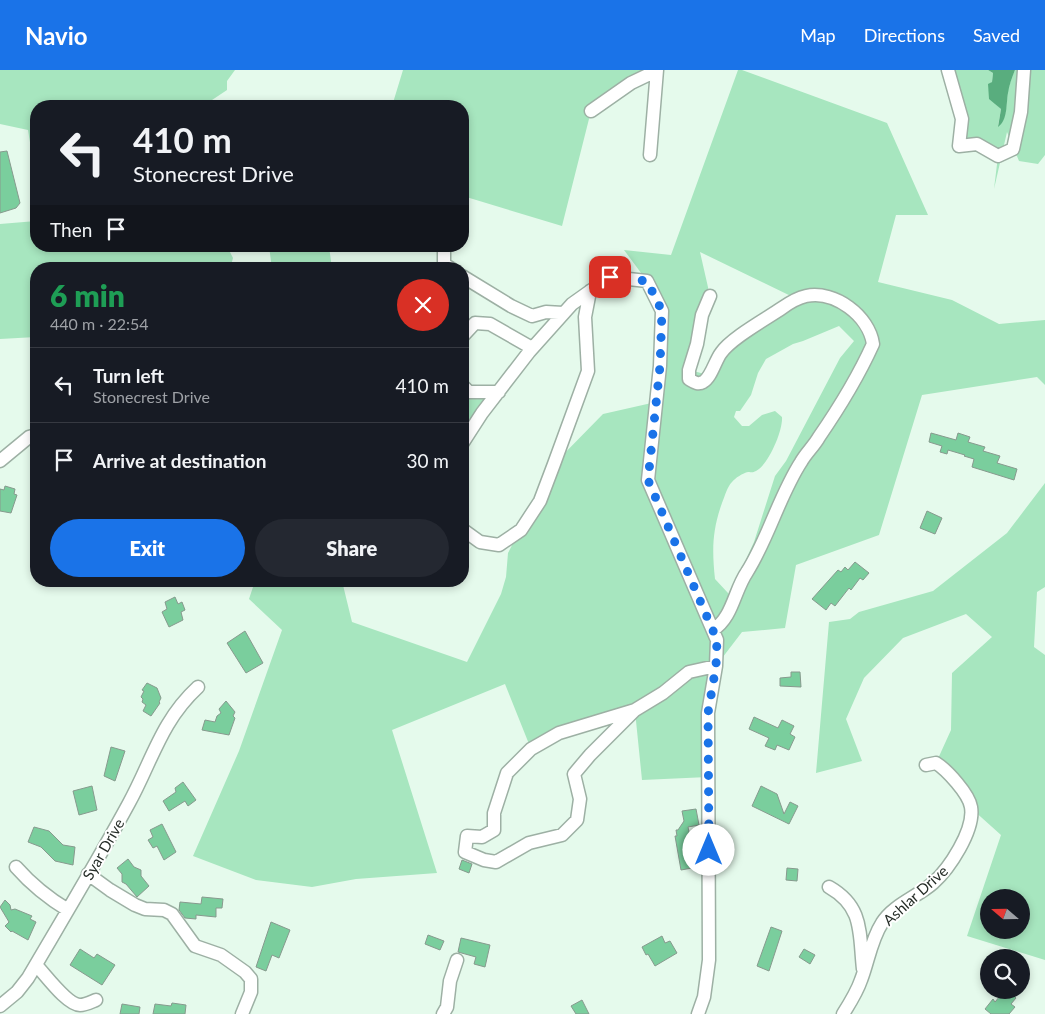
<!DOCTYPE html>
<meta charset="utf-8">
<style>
:root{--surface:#171b24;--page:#242831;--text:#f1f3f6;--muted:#9ea1a6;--line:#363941;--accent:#1a73e8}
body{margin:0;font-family:Lato,sans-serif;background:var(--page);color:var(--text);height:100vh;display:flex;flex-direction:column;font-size:19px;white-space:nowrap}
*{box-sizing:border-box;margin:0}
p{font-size:16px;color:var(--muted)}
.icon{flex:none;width:28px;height:28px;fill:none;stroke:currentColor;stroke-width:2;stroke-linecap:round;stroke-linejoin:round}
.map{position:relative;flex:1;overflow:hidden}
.details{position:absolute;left:30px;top:192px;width:439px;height:325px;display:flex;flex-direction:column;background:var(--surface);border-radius:20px;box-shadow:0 2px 8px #0003}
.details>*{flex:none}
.banner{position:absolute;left:30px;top:30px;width:439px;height:152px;border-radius:20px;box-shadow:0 2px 8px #0003;background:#171b24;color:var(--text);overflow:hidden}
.needle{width:32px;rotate:290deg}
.fabs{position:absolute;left:980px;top:819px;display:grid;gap:10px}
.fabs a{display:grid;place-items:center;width:50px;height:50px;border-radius:50%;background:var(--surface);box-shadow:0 2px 8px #0003;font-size:25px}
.pin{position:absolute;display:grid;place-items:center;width:42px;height:42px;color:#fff;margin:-21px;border-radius:10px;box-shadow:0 2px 8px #0006}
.me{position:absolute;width:55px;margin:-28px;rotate:0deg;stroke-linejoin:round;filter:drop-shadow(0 0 4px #0008)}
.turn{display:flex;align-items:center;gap:18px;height:105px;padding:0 20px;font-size:22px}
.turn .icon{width:65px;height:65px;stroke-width:2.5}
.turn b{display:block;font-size:35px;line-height:42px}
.then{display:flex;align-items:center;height:48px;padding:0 20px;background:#0003;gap:10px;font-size:19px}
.round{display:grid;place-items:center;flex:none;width:52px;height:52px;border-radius:26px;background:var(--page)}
.summary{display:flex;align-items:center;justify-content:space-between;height:85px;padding:0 20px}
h1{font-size:30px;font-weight:800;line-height:38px;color:#1e9e55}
.cta{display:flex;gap:10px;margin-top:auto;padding:10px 20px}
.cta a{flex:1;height:58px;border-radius:30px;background:var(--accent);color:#fff;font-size:20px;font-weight:800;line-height:58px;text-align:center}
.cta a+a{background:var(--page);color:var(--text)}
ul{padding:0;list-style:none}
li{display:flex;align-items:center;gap:15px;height:75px;padding:0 20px;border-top:1px solid var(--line)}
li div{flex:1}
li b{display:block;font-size:19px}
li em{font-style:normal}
header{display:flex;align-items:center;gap:30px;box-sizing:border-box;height:70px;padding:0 25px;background:var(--accent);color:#fff}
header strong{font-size:24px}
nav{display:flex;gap:28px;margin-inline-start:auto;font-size:18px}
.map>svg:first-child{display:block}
.green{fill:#a7e6bf;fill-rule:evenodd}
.water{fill:#59ad7e}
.building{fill:#7ace9d;stroke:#879a8e}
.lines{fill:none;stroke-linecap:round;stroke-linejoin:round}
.minor-casing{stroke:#9db0a4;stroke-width:15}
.minor{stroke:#fff;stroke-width:12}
.route{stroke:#1a73e8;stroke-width:9;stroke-dasharray:0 16.2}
.labels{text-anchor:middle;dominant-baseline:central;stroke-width:4;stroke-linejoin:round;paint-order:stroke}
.street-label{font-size:15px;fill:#252c27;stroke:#fff}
</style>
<header>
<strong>Navio</strong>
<nav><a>Map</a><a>Directions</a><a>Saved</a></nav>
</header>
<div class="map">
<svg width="1045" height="944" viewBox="0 0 1045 944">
<rect width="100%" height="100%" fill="#e5faec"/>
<path class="green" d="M0 0H235L227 11V20L212 30 210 36H36V109L28 60 0 54Z
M403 0H657L591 41 562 156 463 126 462 36H392Z
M738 0H742L887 53 928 145H896L878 212 952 230 999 254 1045 250V315L1037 307 922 325 879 465 796 495 785 558 742 562 716 596 708 707 642 710 635 641 531 679 505 614 392 660 437 803 356 809 312 817 256 810 193 786 239 681 282 560 249 529 255 511H342L352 552 467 592 501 524 506 507 508 483 554 394 603 344 656 332 662 241 647 211 624 180 671 185ZM700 182 797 229 722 281 708 305 690 300 710 226ZM839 256 854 271 840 288 786 391 775 406 754 472 748 485 740 509 730 528 728 523 715 509C712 480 712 461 722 433 725 426 727 417 732 412 735 408 743 403 748 402 752 402 752 403 756 401 768 395 783 361 782 347L775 341 762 345 749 356H742L734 347 736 341H740L751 325 758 303 766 289 793 274 803 271Z
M948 0H988L993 3 992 12 989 15C988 27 992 31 1001 39L998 56C1008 47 1006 33 1008 20 1010 13 1012 7 1015 0H1045V85L1038 94 1019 91 1007 62 994 119 998 86 959 76 962 49Z
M36 151V176H227L233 188 230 199H36V267L0 269V154Z
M269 176H329L332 199H272Z
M463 321 499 322 463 374Z
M1045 413V517L1037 522 1034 577 1045 585V890L967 866 1001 765 972 739 936 693 951 660 952 603 992 567 966 544 903 568 864 608 846 649 862 691 816 703 829 552 850 549 859 542 933 521 1007 463ZM989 828H1021V860H989Z"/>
<path class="water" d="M988 0H1015C1012 8 1009 15 1008 23 1006 34 1008 50 998 57L1001 39 989 29 988 14 992 12 993 3Z"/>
<path class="building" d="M7 81 20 133 16 138 0 143V82Z
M931 363 956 370 958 363 970 367 968 372 985 377 983 381 1000 386 997 393 1017 399 1014 410 972 397 974 389 964 386 965 385 948 380 947 384 940 382 942 376 929 372Z
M5 416 15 419 14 424 17 425 11 443 0 441V419L4 420Z
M927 441 942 448 935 464 920 458Z
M855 492 869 503 863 510 860 508 851 520 849 518 835 536 831 533 826 540 812 529 838 500 841 502 845 497 848 500Z
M175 527 178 534 182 532 185 540 181 542 183 550 169 557 162 542 167 539 165 532Z
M245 561 263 593 246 603 227 573Z
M791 602H800L801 617 780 616V608L791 607Z
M147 613 157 618 161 628 159 632 160 633 151 646 143 641 146 635 142 632 143 629 141 627 144 621 142 620Z
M226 631 235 642 233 646 235 648 229 665 202 660 205 650 215 652 217 646 221 643 219 639Z
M754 647 778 658 782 650 794 656 790 664 795 667 789 680 777 675 775 680 765 676 769 668 749 659Z
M111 677 125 681 115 711 104 706Z
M183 712 196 730 188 736 185 731 169 741 163 731 176 722 175 718Z
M92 716 97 740 79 745 73 721Z
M761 716 777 724 784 744 790 732 798 736 789 754 752 736Z
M696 739 699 755 688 757 693 780 695 779 698 794 691 795 692 798 681 800 675 766H677L676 760H678L684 751 682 741Z
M162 754 176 782 164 790 157 776 153 778 148 770 153 767 150 760Z
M34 757 49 761 63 775 75 777 73 795 55 791 41 777 28 772Z
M128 789 134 797 141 800V806L149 816 137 827 126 814 122 812V804L117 798Z
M462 790 472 794 469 803 459 799Z
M787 798 798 799 797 811 786 810Z
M202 827 223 829 222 838H216V847L196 845V849L185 848 179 840 180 832 201 834Z
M5 830 10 835 11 840 15 839 32 846 30 849 36 852 28 870 12 861 11 862 5 856 9 852 0 837Z
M271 852 290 860 279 888 272 885 266 901 256 897Z
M771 857 782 861 769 901 757 896Z
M428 865 444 871 440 880 425 874Z
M662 866 665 873 670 871 677 883 655 896 648 884 646 885 642 877Z
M461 868 490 875 485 897 474 894 476 887 458 882Z
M80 879 94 888 97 884 115 895 102 915 70 895Z
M804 879 815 885 810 894 799 887Z
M1005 920H1015L1012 924 1016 928 1011 934 1015 937 1009 944H991L985 939 993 929 995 932Z
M582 930 589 944H576L571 936Z
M172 933 186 935 185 944H153L155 934 171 936Z
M122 934 140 937 139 944H120Z"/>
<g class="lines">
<defs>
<path id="minor" d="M948 0 962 49 959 76 977 74 998 86 1013 79 1021 42 1024 0
M591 41 631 13 656 1
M650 85 657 0
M444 176V194L452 199
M462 206 511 236 532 246 546 242 563 243
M710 226 702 245 697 274 689 300V309C694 312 698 315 703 312 711 308 715 291 721 283 731 268 766 249 782 238 789 233 797 228 806 226 835 220 869 246 873 274 858 307 839 338 819 367 814 376 806 383 801 392 779 426 769 467 747 502 734 521 733 547 713 560
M462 267 475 253 490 254 532 278
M462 315 469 322H499
M462 374 482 343 529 282 572 234 610 207 647 211 662 241 660 296 648 410 717 570 716 596 708 643 709 890 704 927 698 944
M0 391 29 367 36 365
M462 459 480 472 499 475 521 460 540 431 554 394 588 301 585 247 590 221
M635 640 590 685 574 704 580 729 577 750 562 765 529 773 496 792 484 790 465 782 467 766 482 767 494 760V743L507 703 531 679 559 663 635 640 663 623 689 602 716 596
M16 797C31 814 48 828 68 840
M88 804 110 820 135 835 145 839 164 840 172 844 195 876 221 885 245 902 251 909V922L242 944
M829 817C864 837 859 863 863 899
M36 895C45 904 67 935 80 935 85 935 91 932 96 930
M0 936 17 922 28 908C62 850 97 792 129 733 152 691 161 651 198 617
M443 944 447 937 450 911 457 890
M843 944C850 933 857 922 861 910 868 892 871 870 882 853 893 835 917 827 933 813 949 799 975 760 971 737 969 724 947 700 936 693L926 695"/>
</defs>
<use href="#minor" class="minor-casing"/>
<use href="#minor" class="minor"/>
</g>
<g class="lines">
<path class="route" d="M610 207 647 211 662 241 660 296 648 410 717 570 716 596 708 643 709 780"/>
</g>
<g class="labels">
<g class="street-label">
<text transform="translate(103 779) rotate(-60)">Syar Drive</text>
<text transform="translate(915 825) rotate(-42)">Ashlar Drive</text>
</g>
</g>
</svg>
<div class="fabs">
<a><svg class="needle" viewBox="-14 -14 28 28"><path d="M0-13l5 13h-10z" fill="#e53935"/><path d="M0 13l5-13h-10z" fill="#9ea1a6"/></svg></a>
<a><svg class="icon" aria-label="search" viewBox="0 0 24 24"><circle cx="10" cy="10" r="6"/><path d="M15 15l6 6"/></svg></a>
</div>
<div class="pin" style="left:610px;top:207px;background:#d93025"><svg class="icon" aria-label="arrive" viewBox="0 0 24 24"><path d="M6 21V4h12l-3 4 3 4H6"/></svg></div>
<svg class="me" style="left:709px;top:780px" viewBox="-20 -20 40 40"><circle r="19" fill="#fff"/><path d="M0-13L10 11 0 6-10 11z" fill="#1a73e8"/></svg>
<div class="banner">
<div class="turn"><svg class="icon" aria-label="left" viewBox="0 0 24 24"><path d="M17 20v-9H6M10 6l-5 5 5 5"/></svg><div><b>410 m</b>Stonecrest Drive</div></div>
<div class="then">Then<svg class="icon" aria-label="arrive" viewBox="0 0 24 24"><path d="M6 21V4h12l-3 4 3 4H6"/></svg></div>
</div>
<section class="details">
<div class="summary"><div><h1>6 min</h1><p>440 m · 22:54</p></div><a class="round" style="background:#d93025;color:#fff"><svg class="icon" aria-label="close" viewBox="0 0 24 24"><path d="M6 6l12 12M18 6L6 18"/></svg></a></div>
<ul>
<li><svg class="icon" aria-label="left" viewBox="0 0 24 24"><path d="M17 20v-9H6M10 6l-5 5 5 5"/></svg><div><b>Turn left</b><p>Stonecrest Drive</p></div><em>410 m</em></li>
<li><svg class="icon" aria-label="arrive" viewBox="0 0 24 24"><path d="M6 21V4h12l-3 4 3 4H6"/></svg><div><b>Arrive at destination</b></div><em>30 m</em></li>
</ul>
<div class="cta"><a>Exit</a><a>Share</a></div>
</section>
</div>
